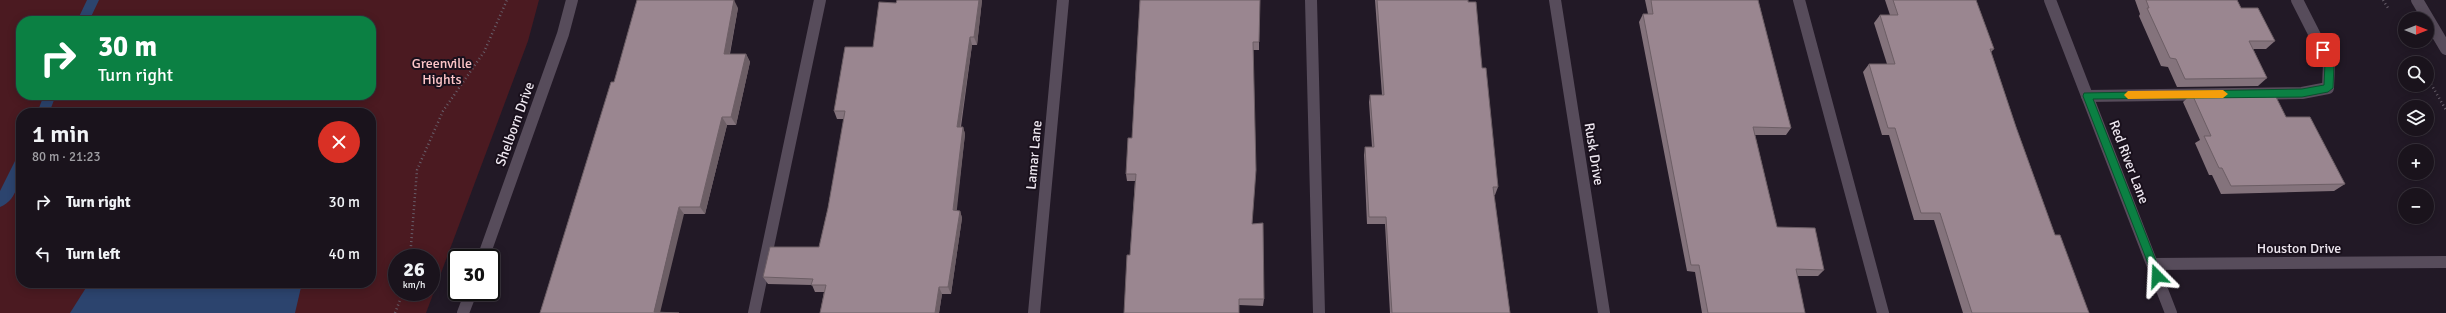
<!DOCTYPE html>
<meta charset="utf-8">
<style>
:root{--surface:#1a131c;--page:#272029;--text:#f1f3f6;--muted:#9f9ea3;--line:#38323b}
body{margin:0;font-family:Signika,sans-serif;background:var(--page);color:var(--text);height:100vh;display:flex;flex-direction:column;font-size:15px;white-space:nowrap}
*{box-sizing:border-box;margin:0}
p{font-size:13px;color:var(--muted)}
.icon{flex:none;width:22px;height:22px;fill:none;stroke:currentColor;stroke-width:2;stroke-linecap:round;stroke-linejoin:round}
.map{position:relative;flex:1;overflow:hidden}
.panel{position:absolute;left:16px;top:108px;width:360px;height:180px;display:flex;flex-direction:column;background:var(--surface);border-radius:16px;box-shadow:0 2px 10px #0003,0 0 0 1px var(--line)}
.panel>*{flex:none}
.banner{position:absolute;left:16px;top:16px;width:360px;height:84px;border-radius:16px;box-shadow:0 2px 10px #0003,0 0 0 1px var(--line);background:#0b8043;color:#fff;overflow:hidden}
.needle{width:26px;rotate:90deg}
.tools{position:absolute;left:2398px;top:12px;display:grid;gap:8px}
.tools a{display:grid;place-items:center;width:36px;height:36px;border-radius:50%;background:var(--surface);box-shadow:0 2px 10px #0003,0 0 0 1px var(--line);font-size:20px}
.speed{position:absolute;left:388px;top:249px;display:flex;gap:8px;font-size:20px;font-weight:700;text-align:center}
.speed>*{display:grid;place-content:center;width:52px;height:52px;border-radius:50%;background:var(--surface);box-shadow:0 2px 10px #0003,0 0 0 1px var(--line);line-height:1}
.speed small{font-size:10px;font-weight:400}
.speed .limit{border:2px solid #111;border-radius:6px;background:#fff;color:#111}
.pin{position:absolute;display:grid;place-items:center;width:34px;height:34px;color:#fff;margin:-17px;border-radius:8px;box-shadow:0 2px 6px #0006}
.me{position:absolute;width:44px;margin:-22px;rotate:339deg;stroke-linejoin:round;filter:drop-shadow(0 0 3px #0008)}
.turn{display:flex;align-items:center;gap:14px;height:84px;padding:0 16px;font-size:18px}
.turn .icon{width:52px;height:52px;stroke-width:2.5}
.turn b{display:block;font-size:28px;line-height:34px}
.round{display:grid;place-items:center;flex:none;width:42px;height:42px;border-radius:21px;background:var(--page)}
.head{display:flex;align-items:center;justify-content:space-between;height:68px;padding:0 16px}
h1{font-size:24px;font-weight:600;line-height:30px}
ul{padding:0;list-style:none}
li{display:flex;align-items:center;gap:12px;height:52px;padding:0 16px}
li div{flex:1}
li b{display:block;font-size:15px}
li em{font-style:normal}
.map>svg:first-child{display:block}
.green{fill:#4b1a21;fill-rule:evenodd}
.water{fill:#2c446e}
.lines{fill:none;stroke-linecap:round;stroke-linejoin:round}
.stream{fill:#2c446e;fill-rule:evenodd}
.path{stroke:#675e6a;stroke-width:2.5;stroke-dasharray:1 3;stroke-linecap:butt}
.service{stroke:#574c5b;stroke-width:12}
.minor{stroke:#574c5b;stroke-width:12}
.secondary{stroke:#574c5b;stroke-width:12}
.wall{fill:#84737c}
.shaded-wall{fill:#6c5e65}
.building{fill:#9a8690;stroke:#6c5e65}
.route{fill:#0b8043;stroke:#07532c}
.slow{fill:#f59e0b}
.labels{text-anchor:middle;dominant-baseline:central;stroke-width:4;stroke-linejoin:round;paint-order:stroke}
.park-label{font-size:14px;fill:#fdc5c8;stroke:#19101c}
.street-label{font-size:14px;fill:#eee7f0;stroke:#19101c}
</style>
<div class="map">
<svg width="2446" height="313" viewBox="0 0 2446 313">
<rect width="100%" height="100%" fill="#221926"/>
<path class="green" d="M0 0H539L528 41 426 313H0ZM21 21H371V95H21ZM21 113H371V283H21ZM397 258H431V292H397Z"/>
<path class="water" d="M89 283H302L295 313H70Z"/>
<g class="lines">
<path class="stream" d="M87 0H99L89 21H77Z
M44 95H56L49 113H37Z
M21 157C21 174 19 200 0 207V191L16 159Z"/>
<path class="path" d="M2383 0 2388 8
M2427 77 2446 110
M410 258 417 170 443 111 484 52 507 0
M395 313 403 292"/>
<path class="service" d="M1311 0 1319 313
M1799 0 1883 313
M2087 96 2302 93 2328 88 2329 63 2297 0
M754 313 820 0"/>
<path class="minor" d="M1555 0 1604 313
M2050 0 2171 313
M483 258 563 34 572 0
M2152 264 2446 262
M463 313 471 292
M1034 313 1063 0"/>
<path class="secondary" d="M2417 0 2446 49"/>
</g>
<path class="wall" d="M982 0 977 45H972L961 127H963L965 134 956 211H960L962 218 951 294H942L939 313H820L824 292H815L812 285 768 284 763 277 819 247 828 208 844 119H837L834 111 873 47Z
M1140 0 1259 42V50H1253L1252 224 1264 299 1263 306 1239 305 1130 255 1135 181H1127L1126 174 1132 138Z
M1375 0H1468L1482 68 1498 187 1495 195H1494L1510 313H1390L1385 224H1367L1364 155 1365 147H1372L1369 102 1370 95H1382Z
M1645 0H1758L1791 128 1786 135H1755L1777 227 1824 270 1818 276H1797L1805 313H1702L1695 272 1687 271 1639 22 1643 14H1648Z
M1885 0H1976L1994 49 1991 52 2016 127 2055 235 2089 313H1963L1934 220H1914L1889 135H1882L1863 72 1869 64H1887L1874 23 1880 15H1890Z
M2135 0H2237L2241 8 2275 41 2266 49H2253L2267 78 2258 86 2177 87 2168 67 2161 66 2139 16 2140 14Z
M738 8 730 54H746L750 62 736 125H727L705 214H684L540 313 614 82Z
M2192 94 2286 117 2345 184 2334 191 2221 194 2212 175H2209L2195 143 2200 140 2183 102Z"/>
<path class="shaded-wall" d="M734 0 738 8 728 62 724 54Z
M979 0H982L977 45 974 37Z
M970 37 972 45 959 134 957 127Z
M746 54 750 62 736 125 731 117Z
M722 117 727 125 705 214 700 207Z
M963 127 965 134 956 218 953 210Z
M679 207 684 214 660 313 654 312Z
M960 211 962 218 951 294 948 287Z
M939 287 942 294 939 313H935Z"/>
<path class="building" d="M637 0H734L724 54H746L731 117H722L700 207H679L654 312 679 313H540L611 82H614Z
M897 0H979L974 37H970L957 127H963L953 210 960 211 948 287H939L935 313H820L826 285H811L813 279 763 277 770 247H819L828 208 845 111H834L845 47H873L879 2 896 3Z
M1140 0H1260L1259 42H1253L1256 170 1252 224 1263 223 1264 299H1239V313H1124L1127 255H1130L1136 174H1126L1128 138H1132Z
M1377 0H1468V2H1476L1482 68H1486L1498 187H1493L1510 313H1392L1386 217H1369L1365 147H1374L1370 95H1384Z
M1651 0H1758L1791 128 1753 127 1777 227 1815 228 1824 270 1796 269 1805 313H1708L1699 265H1691L1643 14H1653Z
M1893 0H1976L1994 49H1990L2016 127 2055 235H2060L2089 313H1972L1940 213H1921L1895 128H1888L1869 64H1895L1880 15H1898Z
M2146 0H2237L2241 8H2258L2275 41H2249L2267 78 2185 79 2176 59 2170 58 2147 8H2149Z
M2274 93 2286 117H2310L2345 184 2231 186 2222 168H2219L2204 136H2211L2192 94Z"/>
<path class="route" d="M2323 47 2326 48 2334 63 2333 88 2328 92 2302 97 2093 99 2162 276 2160 279H2154L2083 96 2084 93 2302 89 2324 85 2325 63 2318 50Z"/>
<path class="slow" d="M2223 90 2228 94 2223 98 2128 99 2124 95 2128 91Z"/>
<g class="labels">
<g class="park-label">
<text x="442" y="63">Greenville<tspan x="442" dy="16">Hights</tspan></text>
</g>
<g class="street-label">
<text transform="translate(515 124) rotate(-70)">Shelborn Drive</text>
<text transform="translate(1594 154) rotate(81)">Rusk Drive</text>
<text transform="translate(1034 155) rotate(-85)">Lamar Lane</text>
<text transform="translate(2129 162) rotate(69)">Red River Lane</text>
<text x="2299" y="248">Houston Drive</text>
</g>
</g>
</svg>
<div class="tools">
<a><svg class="needle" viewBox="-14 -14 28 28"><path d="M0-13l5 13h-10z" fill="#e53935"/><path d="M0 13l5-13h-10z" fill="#9f9ea3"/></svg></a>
<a><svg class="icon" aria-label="search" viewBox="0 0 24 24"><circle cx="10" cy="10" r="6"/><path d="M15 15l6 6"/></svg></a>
<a><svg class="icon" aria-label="layers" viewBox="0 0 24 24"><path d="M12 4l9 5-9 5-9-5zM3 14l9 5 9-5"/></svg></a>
<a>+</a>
<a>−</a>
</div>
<div class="speed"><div>26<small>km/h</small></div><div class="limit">30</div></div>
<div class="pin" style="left:2323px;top:50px;background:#d93025"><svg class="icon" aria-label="arrive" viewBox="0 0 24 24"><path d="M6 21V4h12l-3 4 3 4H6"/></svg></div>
<svg class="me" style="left:2157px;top:276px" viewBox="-20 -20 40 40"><path d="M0-17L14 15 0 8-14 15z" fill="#0b8043" stroke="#fff" stroke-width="4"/></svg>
<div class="banner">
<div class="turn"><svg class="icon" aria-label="right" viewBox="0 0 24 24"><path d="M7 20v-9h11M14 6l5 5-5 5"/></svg><div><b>30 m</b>Turn right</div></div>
</div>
<section class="panel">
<div class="head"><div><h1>1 min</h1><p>80 m · 21:23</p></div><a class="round" style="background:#d93025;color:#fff"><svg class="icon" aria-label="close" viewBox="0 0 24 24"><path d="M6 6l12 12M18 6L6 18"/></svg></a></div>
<ul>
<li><svg class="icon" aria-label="right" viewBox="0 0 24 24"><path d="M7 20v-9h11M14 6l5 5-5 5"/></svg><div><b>Turn right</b></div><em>30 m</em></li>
<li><svg class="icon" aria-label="left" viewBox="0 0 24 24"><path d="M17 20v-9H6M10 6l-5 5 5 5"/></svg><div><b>Turn left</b></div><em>40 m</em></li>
</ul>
</section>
</div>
